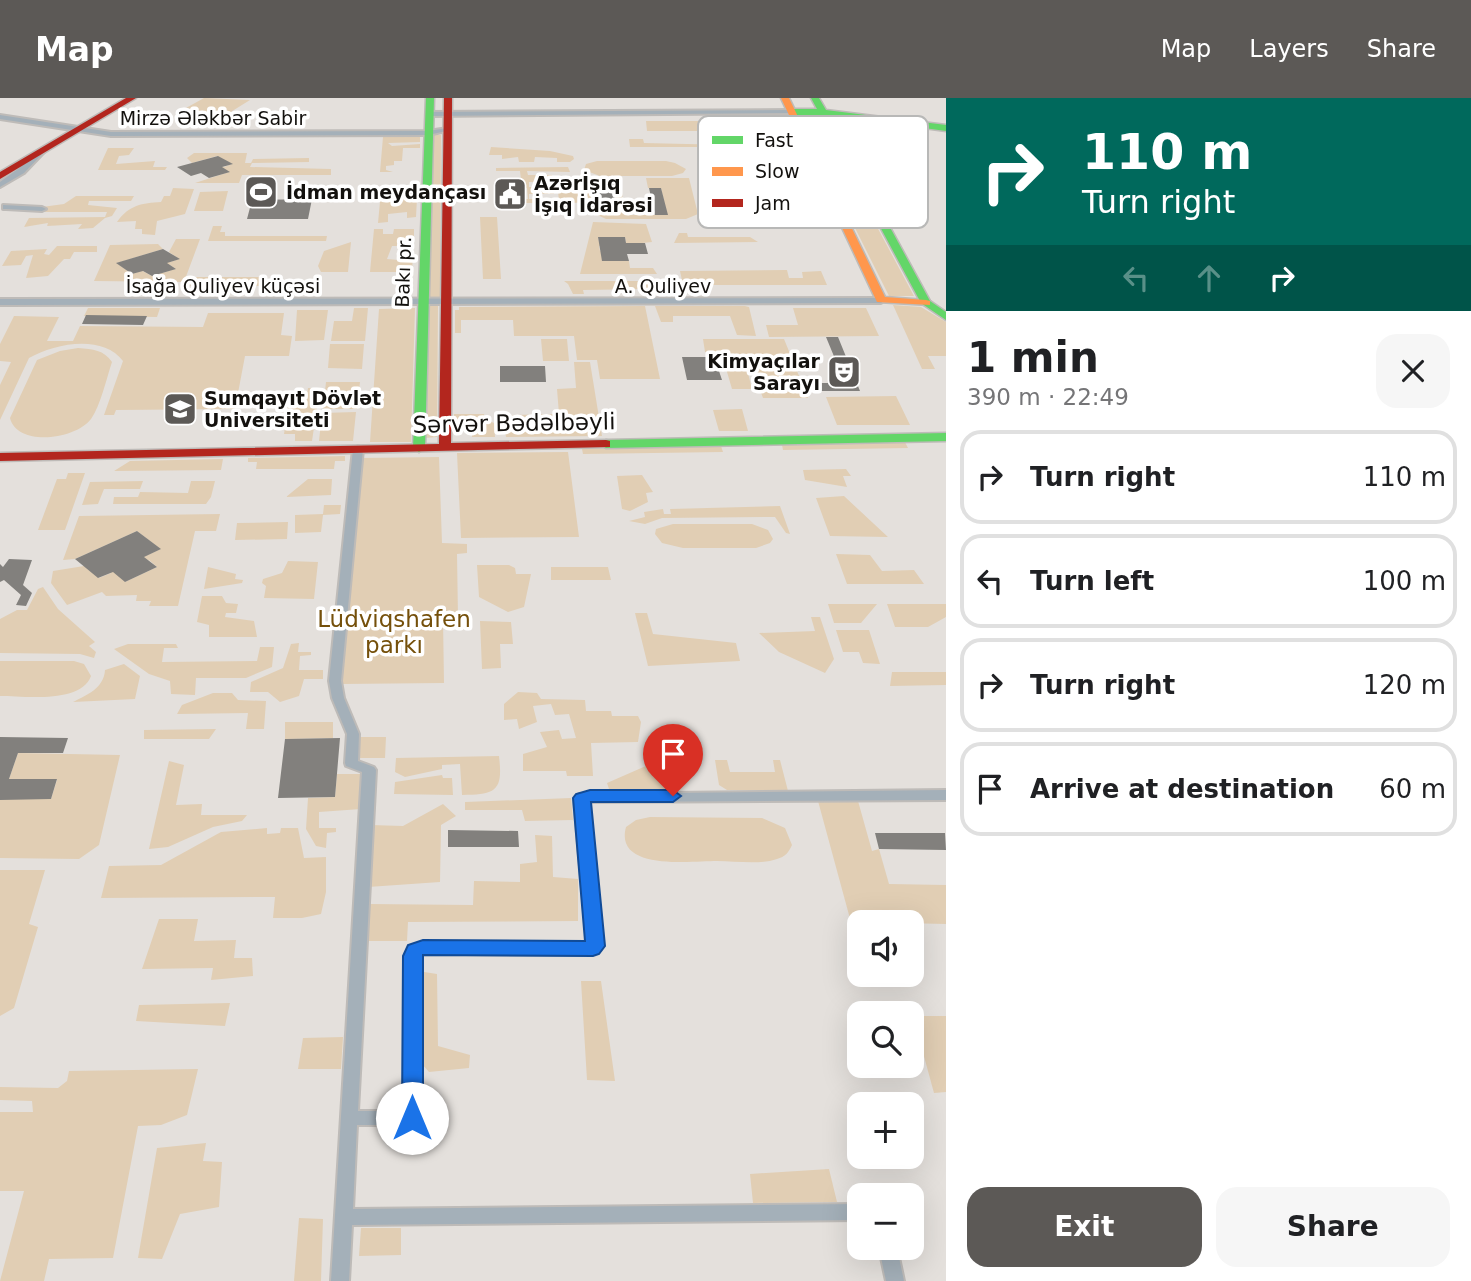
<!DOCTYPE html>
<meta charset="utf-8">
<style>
:root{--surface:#fff;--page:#f6f6f6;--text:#202124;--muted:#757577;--line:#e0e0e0;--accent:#5c5956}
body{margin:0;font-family:"DejaVu Sans",sans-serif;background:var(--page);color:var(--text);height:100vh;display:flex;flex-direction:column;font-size:26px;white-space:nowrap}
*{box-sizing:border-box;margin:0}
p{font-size:23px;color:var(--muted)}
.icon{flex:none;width:38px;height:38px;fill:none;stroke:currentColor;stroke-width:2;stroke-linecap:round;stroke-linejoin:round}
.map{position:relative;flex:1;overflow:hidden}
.details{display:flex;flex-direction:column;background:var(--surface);width:525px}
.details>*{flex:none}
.banner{background:#00695c;color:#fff;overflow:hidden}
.fabs{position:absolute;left:847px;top:812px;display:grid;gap:14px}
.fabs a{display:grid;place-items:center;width:77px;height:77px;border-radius:14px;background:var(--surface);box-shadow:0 7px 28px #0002;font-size:35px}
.pin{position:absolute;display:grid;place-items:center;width:60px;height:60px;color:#fff;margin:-72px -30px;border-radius:50% 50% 50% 0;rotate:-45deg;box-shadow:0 0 7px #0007}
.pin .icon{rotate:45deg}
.me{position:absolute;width:77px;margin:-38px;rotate:0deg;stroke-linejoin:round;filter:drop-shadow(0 0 5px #0008)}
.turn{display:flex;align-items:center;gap:24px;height:147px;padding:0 21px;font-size:32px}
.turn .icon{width:91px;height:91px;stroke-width:2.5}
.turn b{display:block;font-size:49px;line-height:60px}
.lanes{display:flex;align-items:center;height:66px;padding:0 21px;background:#0003;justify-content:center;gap:35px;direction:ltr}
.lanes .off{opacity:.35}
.round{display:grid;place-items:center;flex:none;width:74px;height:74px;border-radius:21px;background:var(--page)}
.headline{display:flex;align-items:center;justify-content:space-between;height:119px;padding:0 21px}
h1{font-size:42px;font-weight:700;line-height:52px}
.button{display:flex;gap:14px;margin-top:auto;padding:14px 21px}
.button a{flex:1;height:80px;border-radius:21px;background:var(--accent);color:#fff;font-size:28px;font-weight:700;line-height:80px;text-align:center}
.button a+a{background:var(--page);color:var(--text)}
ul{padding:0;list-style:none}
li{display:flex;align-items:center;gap:21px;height:94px;margin:0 14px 10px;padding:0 7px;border:4px solid var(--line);border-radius:21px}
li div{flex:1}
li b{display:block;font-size:26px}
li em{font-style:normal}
header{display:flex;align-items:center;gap:42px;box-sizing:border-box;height:98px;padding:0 35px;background:var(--accent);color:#fff}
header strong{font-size:33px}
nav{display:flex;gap:38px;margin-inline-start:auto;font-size:24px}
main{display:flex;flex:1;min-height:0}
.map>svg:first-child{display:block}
.green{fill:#e1ceb4}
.building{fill:#82807d}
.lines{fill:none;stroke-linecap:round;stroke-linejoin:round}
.street-casing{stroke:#bebbb8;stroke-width:4}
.fast-casing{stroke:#bebbb8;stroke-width:3}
.slow-casing{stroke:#bebbb8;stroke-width:3}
.jam-casing{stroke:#bebbb8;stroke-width:3}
.street{fill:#a4b0b9;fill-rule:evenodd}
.fast{fill:#63d668;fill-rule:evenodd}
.slow{fill:#ff974d;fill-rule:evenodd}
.jam{fill:#b3261e;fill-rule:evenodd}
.route{fill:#1a73e8;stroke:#114b97;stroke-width:2}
.labels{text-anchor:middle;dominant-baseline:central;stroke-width:7;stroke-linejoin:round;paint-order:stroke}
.far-street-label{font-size:19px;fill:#13110e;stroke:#fff}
.far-poi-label{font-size:19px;font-weight:bold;fill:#13110e;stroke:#fff;text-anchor:start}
.street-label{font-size:23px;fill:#13110e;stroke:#fff}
.park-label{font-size:23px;fill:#75500b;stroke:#fff}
.key{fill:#fff;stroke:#b8b8b7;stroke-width:2}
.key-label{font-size:19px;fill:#13110e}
</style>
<header>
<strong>Map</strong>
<nav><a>Map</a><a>Layers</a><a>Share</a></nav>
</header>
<main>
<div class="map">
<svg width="946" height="1183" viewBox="0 0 946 1183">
<rect width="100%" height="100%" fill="#e4e0dc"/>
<path class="green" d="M204 0 250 2 221 20 186 10Z
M646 23H705L710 38H705L703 33H647Z
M432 37H441L440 199H429Z
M420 38V44L388 45 392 48 420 46V50H403L402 63H394V67L386 68V72L393 74H380L383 39Z
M629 41H643L644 45 730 47 736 55H743L749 69H743L746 75 757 76 736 85 734 80H717L719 87H706L700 68H714L717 74H730L723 55H710L706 49H630Z
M491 49 550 53 573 58 574 61 570 64H557V60L535 59 534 64H519L518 59 502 61V57H489Z
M108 50H134L129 57 119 58 116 66 155 63 153 69H167L165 72H98Z
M194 55H247L245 65H251L253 61 309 60V64L252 65 250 69 331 71V77H242L239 85H195L229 74 217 73 218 65 224 69 232 66 217 58 192 65 187 60Z
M597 63H666L675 65 686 71 683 75 672 78H600L584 72 586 66Z
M568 69 570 74 527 73 528 77H552L553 84H529V89H554V96H529V101H555V105H509L508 101H528L527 90H522L520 73H496V70Z
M557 79H602L608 82 592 83 595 101 615 102 614 95H622L623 104 559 105Z
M646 80H689L698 116 686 121H606L587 112 627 111 628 117H667L661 90H648Z
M173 90 194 91 185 116 157 123 155 137 142 136V131H135L136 123 117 124C129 107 142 105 161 104L164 98H170Z
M228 93 223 113H194L200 94Z
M381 93 393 95V100H417L416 119 407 120V114L388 116V124L378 125Z
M76 98H134L131 103H89L88 107 117 110 112 118 105 120 93 130 78 131 82 126 47 128 48 125 24 129 29 120 105 119 107 114H26L27 111 64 106Z
M846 112H868L914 198H889Z
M480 119H497L501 181H483Z
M593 124 646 126 652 144 615 148 626 144 625 139H598L599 144 609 148H599L600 153 610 154 629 163 630 170H653L657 176H580Z
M213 128H222L220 134H225V138H327L326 143H208Z
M374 131H383V136H393L394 131H414V148H392L387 161 398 162V155H413L412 174H370Z
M679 135H687L688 139H750L758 144 674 145Z
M176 141H200L184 184 94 183 110 147 158 146 163 151 117 165 132 176 141 173 135 169 152 178 175 171 170 167 161 170 163 160 170 164 179 161 169 154Z
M351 144 348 174H321L318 168 324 153Z
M57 148H97V154H74L70 161H64L48 178 26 180 33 157 26 158 21 167 2 168 11 153 47 151 44 156 49 157Z
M787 172 789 180H803L802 174 821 173 827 187H683L680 173Z
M195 179H261L270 188H190Z
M564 183H647L650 191 583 192 584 196H573L568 186Z
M893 207 921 209 946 224V258H928L935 271H922Z
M429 208H438L437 339 425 340Z
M645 208 660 281H600L597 262H577L574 238H514L513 222H461V235H455V212H459V209Z
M655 208H745L749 209 756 238 737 237 730 218H673V224H661Z
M88 210H160L157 219 84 218Z
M354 210H368L365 243H331L334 223H352Z
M415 210 411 344H370L379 211Z
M793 210H866L879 238 769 239 766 227H798Z
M297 212H328L324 242 295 243Z
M208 215H284L281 237 292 238 289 258H245L235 311 116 312 114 317H104L123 263C103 236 55 245 29 260L0 322V287L11 264 0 263V246L14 218 59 219 47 243H73L80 228 203 229Z
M541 241H567L569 263H543Z
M703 241H784L808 300H763L750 264H721L718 254H705Z
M330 246H364L362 271 328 270Z
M78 250C93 251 104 252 112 264 107 279 100 309 91 321 75 342 17 349 10 320L37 262 60 253Z
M574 264H590L602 338 506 339 504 325 511 321 512 317 559 316 557 291 576 290Z
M725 267H746L752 291H732Z
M326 284H360L357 311H323Z
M308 290H320L312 343H295V336H284L288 310H274V307L241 308 244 300 289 298V303H306Z
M896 298 910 327H837L826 299Z
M742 311 748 333H719L713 312Z
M356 314 353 343H319L322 315Z
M454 316H484L485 321 494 325 495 339H472V328H454Z
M905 344 908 350 783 352 782 347Z
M721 348 723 354 583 356 582 351Z
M568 354 579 439 461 440 457 355Z
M345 358V363H335L334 371H256L257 364H248V360Z
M439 359 442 445 467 446V455L457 456 458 520 443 521 444 585 341 586 361 360Z
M223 361 221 372 114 373 130 363Z
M846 371 851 378H843L847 389 805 382 803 372Z
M68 375H85L65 432H38L57 381H66Z
M642 377 653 394 646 395 648 404 630 413 622 411 617 378Z
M308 381H332L331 397 286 399Z
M143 383 140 391H104L98 406 82 407 90 384Z
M191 383H215L211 399 206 406H113L114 399H138L140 394 188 395Z
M844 398 888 439 830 438 816 400Z
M324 407H341L340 416 323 417 321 434 295 435V417L323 416Z
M780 408 790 436 786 435 775 419 662 420 645 426 629 423 645 419 644 414 663 411 664 416H671L670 411Z
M220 416 216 433H195L178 508H149L151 503H136L137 497 106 498 102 494 67 507 51 485 53 473 84 468 99 480 111 475 112 462 125 484 157 469 149 462 137 468 138 450 148 457 160 451 137 433 75 461 63 462 79 418Z
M288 424 287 441 235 442 237 425Z
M673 426H752L768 432 773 441 770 445 756 450H683L662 445 655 436 656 431Z
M836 456 870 457 882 473 914 472 924 486H847Z
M288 463 318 464 314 501 264 500 266 488 262 485 263 481 282 475Z
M477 467H509L515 470 516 476H531L524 509 508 514 479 499Z
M208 469 236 476 235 481 243 482 242 485 204 491Z
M551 469H608L611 482H551Z
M43 489 58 511 95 544 89 548 96 554 94 560 80 556 0 555V521L17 512H27L38 491Z
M202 498H222L226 505 238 506 236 515H226L225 519 254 523 257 539H209V527L197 524Z
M828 506H877L861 525H834Z
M887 506H946V519L928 529H895Z
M635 515H647L653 536 736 545 740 563 648 568Z
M811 519H820L834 561 825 575 779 554 759 535 815 533Z
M480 523 511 524 513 546H500L501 570 482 571Z
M836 532H869L880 566 863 565 859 554H843Z
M299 545 298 554H311V557L300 558 299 572H323V581H304L299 598 280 604 268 594H250L251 584 283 570 291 546Z
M128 546H176L178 550H164L162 564 257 563 260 549H274L272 569 246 580H196L195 597 171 596 170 583 149 576 114 551Z
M0 563H74L84 566 91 578C81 606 24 598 0 598Z
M124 566 140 578 135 601 73 604C87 597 104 590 105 572Z
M892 574H946V587L890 588Z
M518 594 537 595 541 601 585 602 586 613H611L612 618H638L641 624 638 644 591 645 593 678H567L566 673H523V656L547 649 540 634 559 632 562 641 576 640 569 616 555 617 551 606 533 608 537 624 519 631 517 621 504 622V606Z
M213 595H232L238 602 266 603 264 631H246L248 615 177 616 182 607Z
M285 624H333V640L285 641Z
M216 631 209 641H144V632Z
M357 639H386L385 660H357Z
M18 655 120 657 99 747 79 761 0 760V701H51L57 682 9 681Z
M499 658C503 692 497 697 462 697L460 666 442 667V671L405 679 395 674 396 660Z
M715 662H727L730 674H775L773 662H780L788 693 727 692 719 687Z
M169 663 184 667 176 707 202 706 201 717H247L242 723 213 729 168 749 149 751Z
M683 663 685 672 677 673 678 681H668L670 694H610L607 685 655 664Z
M337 676H363L361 711 319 714V730H336V734L327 735 326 750 316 748 306 731 308 700 335 699Z
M442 677 443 680H452L453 697 394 696 395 684Z
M571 700 573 722 525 723 522 712H465V704Z
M818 703H858L872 753 879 751 889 786 946 787V826L859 824V828H852Z
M443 706 456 718 441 727 440 784 368 789 370 727 403 728Z
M650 719 762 720 785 730 792 747C789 754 785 759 777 761 760 767 735 763 717 763 691 763 614 773 626 729L636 722Z
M267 730V736L280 735 281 730H298L304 760 326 759V794L321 816 302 820H273L275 799 101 800 109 768 161 767 221 734Z
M535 737 552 738 553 779 578 781V823L408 824 407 843H366L368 806 473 807 474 783 520 784V766L537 764Z
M0 772H45L29 826 38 829 14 910 0 918Z
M159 821H198L194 843 236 842 234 860H252L253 878 211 882 213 870 142 871Z
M405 871 437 876 438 948 470 957 469 970 429 974 402 943Z
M581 883H601L615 983 587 982Z
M230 905 225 928 136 923 139 907Z
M913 918H946V994L934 995Z
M343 939 341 971H298L303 940Z
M198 971 187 1017 161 1027 138 1028 113 1160 49 1161 44 1183H0L24 1093H0V1014H33L32 1003 0 1002V989L58 990 67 983 69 973Z
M206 1045 203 1063 222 1064 219 1109 180 1116 162 1161 138 1160 157 1050Z
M829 1071 837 1104 753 1105 750 1076Z
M299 1120 323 1121 321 1183H294Z
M361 1130H401V1157L359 1158Z"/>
<path class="building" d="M218 58 233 66 222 69 230 74 209 80 201 75 191 78 177 69Z
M592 82H612L615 102H595Z
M649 90H661L668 117H655Z
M312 101 308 121H247L252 102Z
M598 139H625L626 145H645L648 156H627L629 163H602Z
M163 151 180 161 167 165 176 171 152 178 143 173 132 176 116 165Z
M86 217 147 218 143 227 82 226Z
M826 239H838L860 293H811L808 285H845Z
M682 259H709L712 273H719L722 282H687Z
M500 268H545L546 284H500Z
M137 433 161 451 144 459 157 469 125 484 113 474 98 480 75 461Z
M9 461 32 462 23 487 32 495 26 508 16 507 21 497 4 482 0 484V466L3 469Z
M0 639 68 640 63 655H18L9 681H57L51 701 0 702Z
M340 640 335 699 278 700 285 641Z
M448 732 518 733 519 749H448Z
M875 735H945L946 752 879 751Z"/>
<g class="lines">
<defs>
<path id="street" d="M792 12 795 14 794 15 429 18 426 16 429 14Z
M0 17 111 34 428 33 448 30 451 32 428 37 111 38 0 21Z
M39 52 45 53 24 75 0 89V84L18 71Z
M3 107 42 109 46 111 42 113 6 111H3Z
M884 200 885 202 881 205 0 207V201Z
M358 348 363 351 341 583 344 600 359 636 358 663 374 669 376 672 358 1013H404L406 858 410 848 423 844 587 845 574 702 579 696 946 692V702L588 704 602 848 600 852 587 857 421 856 420 1020 418 1025 412 1027H357L353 1111 859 1106V1122L352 1127 349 1183H331L362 674 346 668 345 665 347 636 332 600 329 583 353 351Z
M879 1150H897L904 1183H886Z"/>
<path id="fast" d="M426 0H434L425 350 419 354 413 350Z
M811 0H819L826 12 946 27V33L829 17 930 203 946 214V222L921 205 820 17H792L788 14 792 11H817Z
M946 335V343L606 350 600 346 606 342Z"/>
<path id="slow" d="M781 0H789L885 199 926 202 930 203V207L877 204Z"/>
<path id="jam" d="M126 0H136L0 81V74Z
M444 0H452L451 345 606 342 610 343V349L0 363V355L439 346Z"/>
</defs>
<use href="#street" class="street-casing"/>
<use href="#fast" class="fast-casing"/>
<use href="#slow" class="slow-casing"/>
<use href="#jam" class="jam-casing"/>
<use href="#street" class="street"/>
<use href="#fast" class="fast"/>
<use href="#slow" class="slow"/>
<use href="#jam" class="jam"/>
</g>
<path class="route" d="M590 692H673L681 698 673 704H591L605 848 599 856 593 858 423 857V1020L420 1026 412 1029 405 1026 402 1020 403 858 408 847 423 842 585 843 573 700 576 696Z"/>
<defs>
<symbol id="stadium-square" viewBox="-11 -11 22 22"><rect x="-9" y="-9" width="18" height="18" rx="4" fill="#5c5956" stroke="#fff"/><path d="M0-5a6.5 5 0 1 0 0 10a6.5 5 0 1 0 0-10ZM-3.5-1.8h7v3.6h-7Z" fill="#fff"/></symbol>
<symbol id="civic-square" viewBox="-11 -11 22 22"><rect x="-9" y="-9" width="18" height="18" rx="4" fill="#5c5956" stroke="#fff"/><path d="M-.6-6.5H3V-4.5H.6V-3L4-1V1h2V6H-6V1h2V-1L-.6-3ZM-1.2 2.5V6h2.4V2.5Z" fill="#fff"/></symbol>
<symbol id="theatre-square" viewBox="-11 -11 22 22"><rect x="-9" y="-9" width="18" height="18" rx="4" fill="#5c5956" stroke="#fff"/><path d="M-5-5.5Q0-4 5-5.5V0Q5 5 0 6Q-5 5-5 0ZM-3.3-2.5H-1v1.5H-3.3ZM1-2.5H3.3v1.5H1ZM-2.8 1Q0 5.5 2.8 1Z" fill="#fff"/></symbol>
<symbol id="university-square" viewBox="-11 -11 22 22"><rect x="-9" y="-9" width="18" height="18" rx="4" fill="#5c5956" stroke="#fff"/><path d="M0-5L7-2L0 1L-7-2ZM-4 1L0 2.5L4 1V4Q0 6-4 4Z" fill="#fff"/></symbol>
</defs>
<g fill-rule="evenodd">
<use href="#stadium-square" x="242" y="75" width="38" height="38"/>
<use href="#civic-square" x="491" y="77" width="38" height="38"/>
<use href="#theatre-square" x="825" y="255" width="38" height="38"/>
<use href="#university-square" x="161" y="292" width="38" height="38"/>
</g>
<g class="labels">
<g class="far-street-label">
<text x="213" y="20">Mirzə Ələkbər Sabir</text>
<text transform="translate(403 174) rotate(-88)">Bakı pr.</text>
<text x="223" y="188">İsağa Quliyev küçəsi</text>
<text x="663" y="188">A. Quliyev</text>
</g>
<g class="far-poi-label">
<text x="534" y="85">Azərİşıq<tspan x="534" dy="22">İşıq İdarəsi</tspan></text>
<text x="286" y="94">İdman meydançası</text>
<text x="820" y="263" text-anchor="end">Kimyaçılar<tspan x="820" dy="22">Sarayı</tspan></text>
<text x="204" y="300">Sumqayıt Dövlət<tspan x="204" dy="22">Universiteti</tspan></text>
</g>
<g class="street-label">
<text transform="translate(514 325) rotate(-1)">Sərvər Bədəlbəyli</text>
</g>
<g class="park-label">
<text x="394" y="521">Lüdviqshafen<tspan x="394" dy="26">parkı</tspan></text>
</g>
</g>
<rect x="698" y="18" width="230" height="112" rx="10" class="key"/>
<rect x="712" y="38" width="31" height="8" fill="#63d668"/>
<rect x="712" y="69" width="31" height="9" fill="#ff974d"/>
<rect x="712" y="101" width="31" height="8" fill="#b3261e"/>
<g class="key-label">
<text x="755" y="49">Fast</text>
<text x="755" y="80">Slow</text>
<text x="755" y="112">Jam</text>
</g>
</svg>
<div class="fabs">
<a><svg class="icon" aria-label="sound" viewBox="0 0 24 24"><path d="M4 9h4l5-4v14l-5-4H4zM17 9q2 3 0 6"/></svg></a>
<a><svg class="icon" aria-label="search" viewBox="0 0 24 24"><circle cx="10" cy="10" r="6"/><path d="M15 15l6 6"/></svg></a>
<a>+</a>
<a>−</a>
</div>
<div class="pin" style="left:673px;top:698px;background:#d93025"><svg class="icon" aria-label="arrive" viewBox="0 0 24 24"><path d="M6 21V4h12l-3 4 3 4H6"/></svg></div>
<svg class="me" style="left:412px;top:1020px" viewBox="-20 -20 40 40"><circle r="19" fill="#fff"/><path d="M0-13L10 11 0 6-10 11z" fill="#1a73e8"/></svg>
</div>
<section class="details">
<div class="banner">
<div class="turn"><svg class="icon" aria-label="right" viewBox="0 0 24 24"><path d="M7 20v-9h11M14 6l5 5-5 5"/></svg><div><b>110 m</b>Turn right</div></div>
<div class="lanes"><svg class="icon off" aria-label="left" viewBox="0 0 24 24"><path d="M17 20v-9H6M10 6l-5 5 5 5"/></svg><svg class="icon off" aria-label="ahead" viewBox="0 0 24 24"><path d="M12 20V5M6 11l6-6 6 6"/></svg><svg class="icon" aria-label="right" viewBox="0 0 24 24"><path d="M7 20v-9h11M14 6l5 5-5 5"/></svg></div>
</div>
<div class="headline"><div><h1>1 min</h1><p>390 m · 22:49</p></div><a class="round"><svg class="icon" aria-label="close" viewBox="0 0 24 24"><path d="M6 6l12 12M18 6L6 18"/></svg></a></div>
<ul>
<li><svg class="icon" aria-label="right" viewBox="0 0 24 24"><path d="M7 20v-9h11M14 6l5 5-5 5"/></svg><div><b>Turn right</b></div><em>110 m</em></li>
<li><svg class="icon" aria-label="left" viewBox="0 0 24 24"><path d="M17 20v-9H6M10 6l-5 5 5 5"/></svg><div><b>Turn left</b></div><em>100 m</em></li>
<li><svg class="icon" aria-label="right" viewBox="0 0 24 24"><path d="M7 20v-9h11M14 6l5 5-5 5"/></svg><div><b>Turn right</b></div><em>120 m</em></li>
<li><svg class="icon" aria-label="arrive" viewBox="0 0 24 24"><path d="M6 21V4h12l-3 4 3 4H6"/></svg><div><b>Arrive at destination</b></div><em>60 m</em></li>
</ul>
<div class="button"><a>Exit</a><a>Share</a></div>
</section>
</main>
